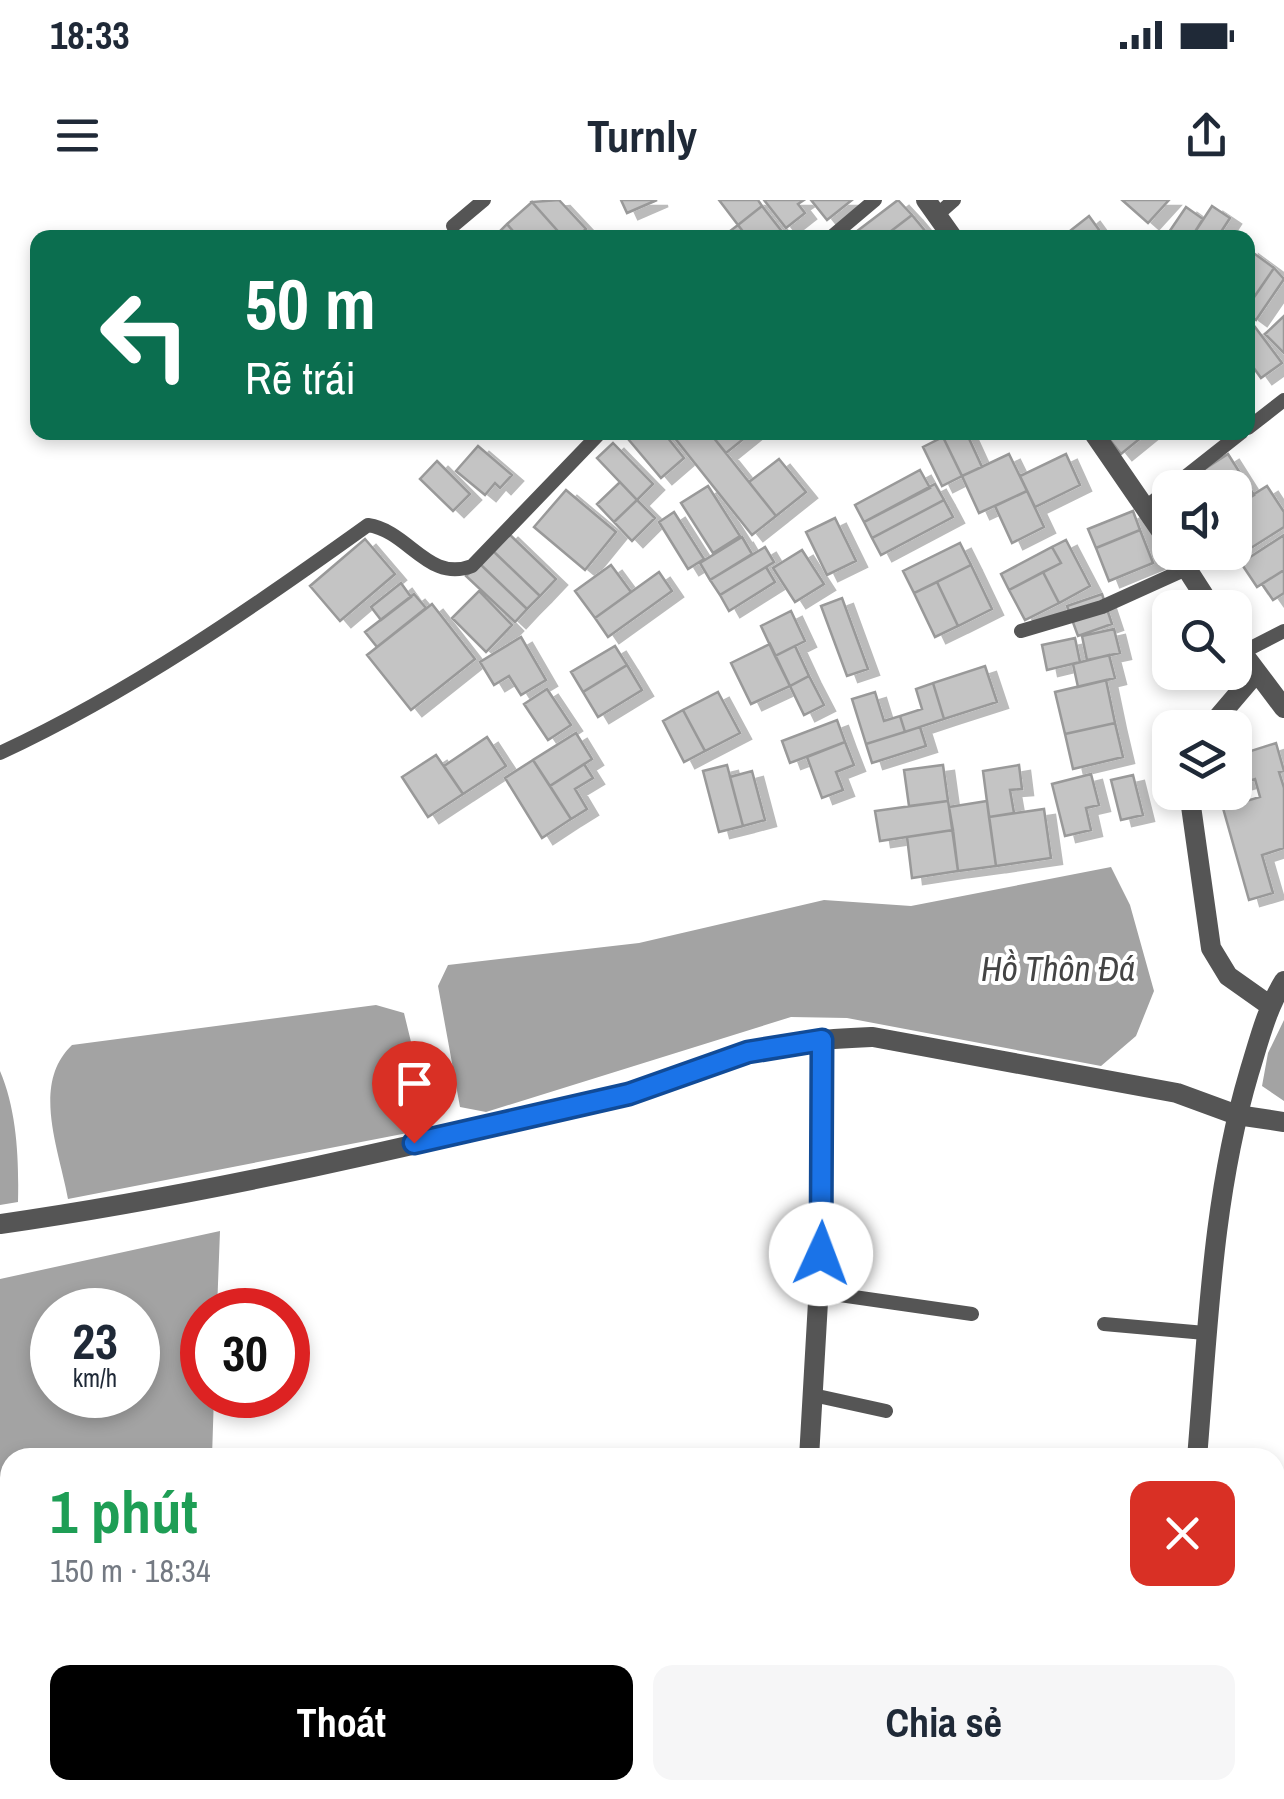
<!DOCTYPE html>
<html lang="vi">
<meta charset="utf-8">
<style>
:root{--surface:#fff;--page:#f6f6f7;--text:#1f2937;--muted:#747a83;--accent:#000}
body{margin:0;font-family:"Archivo Narrow",sans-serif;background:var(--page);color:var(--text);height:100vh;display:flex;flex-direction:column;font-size:38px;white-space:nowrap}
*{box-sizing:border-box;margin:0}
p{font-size:32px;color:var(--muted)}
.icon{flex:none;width:55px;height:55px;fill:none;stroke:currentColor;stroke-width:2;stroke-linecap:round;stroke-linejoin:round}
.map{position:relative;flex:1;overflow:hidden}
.sheet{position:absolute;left:0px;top:1248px;width:1285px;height:352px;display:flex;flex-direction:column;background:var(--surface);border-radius:30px 30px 0 0;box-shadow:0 5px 15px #0003}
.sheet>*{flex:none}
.top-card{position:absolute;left:30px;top:30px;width:1225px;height:210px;border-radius:20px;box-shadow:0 5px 15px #0003;background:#0b6e4f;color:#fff;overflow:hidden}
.fabs{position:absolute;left:1152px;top:270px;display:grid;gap:20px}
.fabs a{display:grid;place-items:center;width:100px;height:100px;border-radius:20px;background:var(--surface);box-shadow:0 5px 15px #0003;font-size:50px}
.speed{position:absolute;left:30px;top:1088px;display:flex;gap:20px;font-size:50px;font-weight:700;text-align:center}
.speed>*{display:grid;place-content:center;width:130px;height:130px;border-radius:50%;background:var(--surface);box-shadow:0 5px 15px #0003;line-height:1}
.speed small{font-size:25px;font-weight:400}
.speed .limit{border:15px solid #d22;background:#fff;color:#111}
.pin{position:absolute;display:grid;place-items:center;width:85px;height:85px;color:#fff;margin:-102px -42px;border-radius:50% 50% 50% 0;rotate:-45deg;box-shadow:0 0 10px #0007}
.pin .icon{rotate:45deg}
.me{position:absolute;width:110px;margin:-55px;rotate:2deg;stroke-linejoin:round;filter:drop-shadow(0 0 8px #0008)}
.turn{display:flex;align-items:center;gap:35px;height:210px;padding:0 50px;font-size:45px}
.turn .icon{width:130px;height:130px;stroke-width:2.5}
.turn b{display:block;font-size:70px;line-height:85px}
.round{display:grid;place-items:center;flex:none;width:105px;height:105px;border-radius:20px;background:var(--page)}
.overview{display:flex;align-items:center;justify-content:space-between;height:170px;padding:0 50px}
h1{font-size:60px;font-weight:800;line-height:75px;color:#1e9e55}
.button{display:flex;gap:20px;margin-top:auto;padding:20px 50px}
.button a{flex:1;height:115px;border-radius:20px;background:var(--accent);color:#fff;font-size:40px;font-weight:800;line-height:115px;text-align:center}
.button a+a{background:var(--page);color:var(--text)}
.status{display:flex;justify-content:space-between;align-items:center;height:70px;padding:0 50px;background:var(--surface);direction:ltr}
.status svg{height:28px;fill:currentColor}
header{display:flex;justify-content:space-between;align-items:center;height:130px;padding:0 50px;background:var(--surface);font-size:45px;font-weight:800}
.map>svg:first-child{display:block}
.water{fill:#a3a3a3;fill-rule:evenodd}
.building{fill:#c4c4c4;stroke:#999;stroke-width:2.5;filter:url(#shadow)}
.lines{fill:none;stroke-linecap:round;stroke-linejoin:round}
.lane{stroke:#555;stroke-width:14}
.street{stroke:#555;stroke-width:20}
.route-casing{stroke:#114b97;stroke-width:25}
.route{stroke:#1a73e8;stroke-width:18}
.labels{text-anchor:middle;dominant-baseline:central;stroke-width:8;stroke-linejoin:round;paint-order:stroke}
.water-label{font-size:35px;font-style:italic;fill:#444;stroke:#fff}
</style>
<div class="status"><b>18:33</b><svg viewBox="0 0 49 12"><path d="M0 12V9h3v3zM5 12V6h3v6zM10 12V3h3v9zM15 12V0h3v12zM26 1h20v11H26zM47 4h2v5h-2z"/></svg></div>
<header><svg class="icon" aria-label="menu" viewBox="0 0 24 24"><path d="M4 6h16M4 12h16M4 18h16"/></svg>Turnly<svg class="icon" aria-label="share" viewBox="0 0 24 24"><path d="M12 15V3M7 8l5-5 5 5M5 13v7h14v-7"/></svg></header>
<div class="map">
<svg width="1284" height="1599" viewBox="0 0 1284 1599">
<defs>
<filter id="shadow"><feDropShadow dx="11" dy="6" stdDeviation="0" flood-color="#0004"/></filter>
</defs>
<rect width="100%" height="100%" fill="#fff"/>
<path class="water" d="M1111 667 1130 705 1154 791 1136 836 1101 866 847 818 791 817 486 912 460 907 438 786 448 765 639 743 824 700 911 706Z
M376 805 404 813 420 879 423 930 68 999C59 949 31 884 72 845Z
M1284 820V901L1262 886 1268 853Z
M0 871C17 911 19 959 18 1002L0 1005Z
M220 1031 217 1110H202V1195H214L212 1257 10 1258V1393L0 1394V1079ZM138 1110V1195H52V1110Z"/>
<path class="building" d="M559 0 586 29 576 38H564L532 2Z
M621 0H657L627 13Z
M719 0H758L762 6 738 25Z
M764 0H804L798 4 805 13 786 28Z
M811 0H852L827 20Z
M898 0 912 15 882 38H848Z
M1122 0H1169L1148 23Z
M532 2 564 38H519L507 24Z
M762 6 787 38H748L738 25Z
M1212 6 1230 18 1217 38H1191Z
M1186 7 1203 19 1191 38H1165Z
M912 15 926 32 918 38H882Z
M1089 16 1105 38H1061Z
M507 24 519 38H493Z
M738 25 748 38H721Z
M1248 49 1274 68 1248 106Z
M1274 68 1284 79 1256 120 1248 114V106Z
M1284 116V153L1265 134Z
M1255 127 1282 163 1261 178 1248 160V132Z
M663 232 684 258 661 278 623 233Z
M670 232H709L776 316 752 335Z
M709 232H752L726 253Z
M954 232H966L982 267 962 276 943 237Z
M1109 232H1148L1121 254 1106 235Z
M943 237 962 276 942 286 923 247Z
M613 243 653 284 637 300 597 258Z
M478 246 512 275 500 288 495 283 485 295 456 271Z
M1009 254 1027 291 979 313 962 276Z
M1066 254 1080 285 1035 307 1020 276Z
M1228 254 1254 295 1235 306V288H1210L1200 272Z
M779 259 806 292 776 316 749 282Z
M437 261 470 294 453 311 420 279Z
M920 270 930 288 864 322 855 305Z
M620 282 637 300 614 322 597 304Z
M935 284 944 300 872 338 864 322Z
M708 286 740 336 713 353 681 303Z
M1267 286 1284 312V327L1243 353 1235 340V306Z
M566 290 616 332 585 370 534 327Z
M1027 291 1044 327 1012 343 995 306Z
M637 300 655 318 632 341 614 322Z
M944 300 953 317 881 355 872 338Z
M1133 311 1140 330 1096 348 1088 329Z
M674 312 704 359 688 369 659 322Z
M835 318 856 361 827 375 806 332Z
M1140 330 1153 363 1109 381 1096 348Z
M507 332 556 379 540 396 491 349Z
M1284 335V370L1257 387 1241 363Z
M742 337 752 354 710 380 700 363Z
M365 339 395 374 340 421 310 386Z
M1066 340 1090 386 1059 403 1043 372 1061 363 1052 347Z
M960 343 971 365 914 393 903 371Z
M765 347 774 362 720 395 710 380Z
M1052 347 1061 363 1009 390 1001 374Z
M491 349 540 396 527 409 479 363Z
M802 350 824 384 795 402 773 368Z
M479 363 527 409 515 422 466 376Z
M611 365 631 392 595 418 575 391Z
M971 365 992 409 958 426 937 382Z
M766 367 775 382 729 411 720 395Z
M1284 370V393L1273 400 1262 384Z
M659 372 672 391 608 437 595 418Z
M1043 372 1059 403 1025 420 1009 390Z
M937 382 958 426 935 437 914 393Z
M401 383 411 397 381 420 371 407Z
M479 391 512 425 486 452 452 418Z
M414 394 426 408 377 447 365 432Z
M1102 394 1112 424 1078 436 1067 406Z
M842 398 868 469 847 476 821 406Z
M432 404 475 459 411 510 367 455Z
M791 411 805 441 775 456 761 426Z
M1114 429 1120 453 1087 460 1082 436Z
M521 437 546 480 521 495 509 476 494 485 480 462Z
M1075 438 1080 462 1047 470 1042 445Z
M770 444 790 486 751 504 731 463Z
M615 446 627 465 583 492 571 472Z
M795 446 809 476 790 486 775 456Z
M1109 455 1115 478 1078 487 1073 464Z
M627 465 642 490 598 517 583 492Z
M985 466 997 502 944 519 933 483Z
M809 476 824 505 804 515 790 486Z
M1106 480 1115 523 1065 534 1055 492Z
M933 483 944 519 905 532 900 516 922 509 916 489Z
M547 489 571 525 548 540 524 504Z
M718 492 740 533 705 551 683 510Z
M875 492 884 521 900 516 905 532 866 544 852 499Z
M683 510 705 551 684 562 663 521Z
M837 520 845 542 790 563 782 541Z
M1115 523 1123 557 1073 569 1065 534Z
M920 527 926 546 872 563 866 544Z
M576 533 592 559 550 586 533 560Z
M487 537 506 566 463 594 444 566Z
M845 542 854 565 836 572 843 590 822 598 807 557Z
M1276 543 1284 571 1279 572 1284 588V648L1262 655 1273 693 1249 700 1223 608 1260 597 1255 579 1242 583 1235 556Z
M436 555 463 594 428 617 402 577Z
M533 560 571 619 542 638 505 578Z
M584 564 593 578 575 589 587 609 571 619 550 586Z
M727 565 743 626 719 632 703 571Z
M943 565 948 601 909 606 904 570Z
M1019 565 1022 589 1010 590 1014 613 989 617 983 571Z
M752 571 765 620 743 626 730 577Z
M1091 574 1099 605 1086 608 1091 630 1065 636 1052 584Z
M1133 575 1143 615 1121 620 1111 580Z
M948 601 953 630 880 641 875 611Z
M987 601 996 666 958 671 949 607Z
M1044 609 1051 658 996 666 989 617Z
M953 630 958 671 912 678 907 637Z"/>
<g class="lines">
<path class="lane" d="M937 15 954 0
M453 26 484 0
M830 38 875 0
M1248 228 1284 200
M1171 288 1242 232
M1146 307 1170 288
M1021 431 1102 407 1186 369
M1241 453 1284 431
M0 553C131 492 251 409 368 325 409 331 428 383 472 366L601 232
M819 1092 972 1114
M1104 1124 1205 1133
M813 1195 886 1211"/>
<path class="street" d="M926 0 953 38
M1093 232 1170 344
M1176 352 1212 408
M1235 443 1284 508
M1209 528 1255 474
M1189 592 1211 748 1228 776 1269 805
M0 1024C209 994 418 945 624 895 665 885 704 865 745 853 786 841 831 839 873 837L1177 893 1237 915 1284 922
M809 1258 823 1015 822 840
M1197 1258C1208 1129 1212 998 1249 873 1259 841 1266 810 1284 781
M1275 1449 1284 1451
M502 1590 526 1599
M704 1599 708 1590"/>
</g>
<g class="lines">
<defs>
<path id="route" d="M414 943 629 894 748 852 822 840 821 1054"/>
</defs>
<use href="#route" class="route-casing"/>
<use href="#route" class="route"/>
</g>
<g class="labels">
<g class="water-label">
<text x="1058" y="768">Hồ Thôn Đá</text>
</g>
</g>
</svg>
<div class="fabs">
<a><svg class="icon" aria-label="sound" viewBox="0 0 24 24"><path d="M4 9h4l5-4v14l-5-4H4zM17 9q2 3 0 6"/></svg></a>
<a><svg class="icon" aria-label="search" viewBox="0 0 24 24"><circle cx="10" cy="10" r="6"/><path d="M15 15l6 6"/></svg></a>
<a><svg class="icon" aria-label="layers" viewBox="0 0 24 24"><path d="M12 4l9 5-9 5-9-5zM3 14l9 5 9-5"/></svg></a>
</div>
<div class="speed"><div>23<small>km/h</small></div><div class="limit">30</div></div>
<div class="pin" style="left:414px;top:943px;background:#d93025"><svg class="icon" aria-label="arrive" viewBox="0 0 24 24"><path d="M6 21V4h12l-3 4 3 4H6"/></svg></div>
<svg class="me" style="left:821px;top:1054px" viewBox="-20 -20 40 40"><circle r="19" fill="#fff"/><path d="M0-13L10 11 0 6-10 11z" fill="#1a73e8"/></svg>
<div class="top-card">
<div class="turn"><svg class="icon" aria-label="left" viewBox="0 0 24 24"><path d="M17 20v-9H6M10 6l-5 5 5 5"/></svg><div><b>50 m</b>Rẽ trái</div></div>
</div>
<section class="sheet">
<div class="overview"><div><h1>1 phút</h1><p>150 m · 18:34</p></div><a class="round" style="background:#d93025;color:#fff"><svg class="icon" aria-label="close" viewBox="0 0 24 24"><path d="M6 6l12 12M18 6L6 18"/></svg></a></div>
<div class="button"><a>Thoát</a><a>Chia sẻ</a></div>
</section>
</div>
